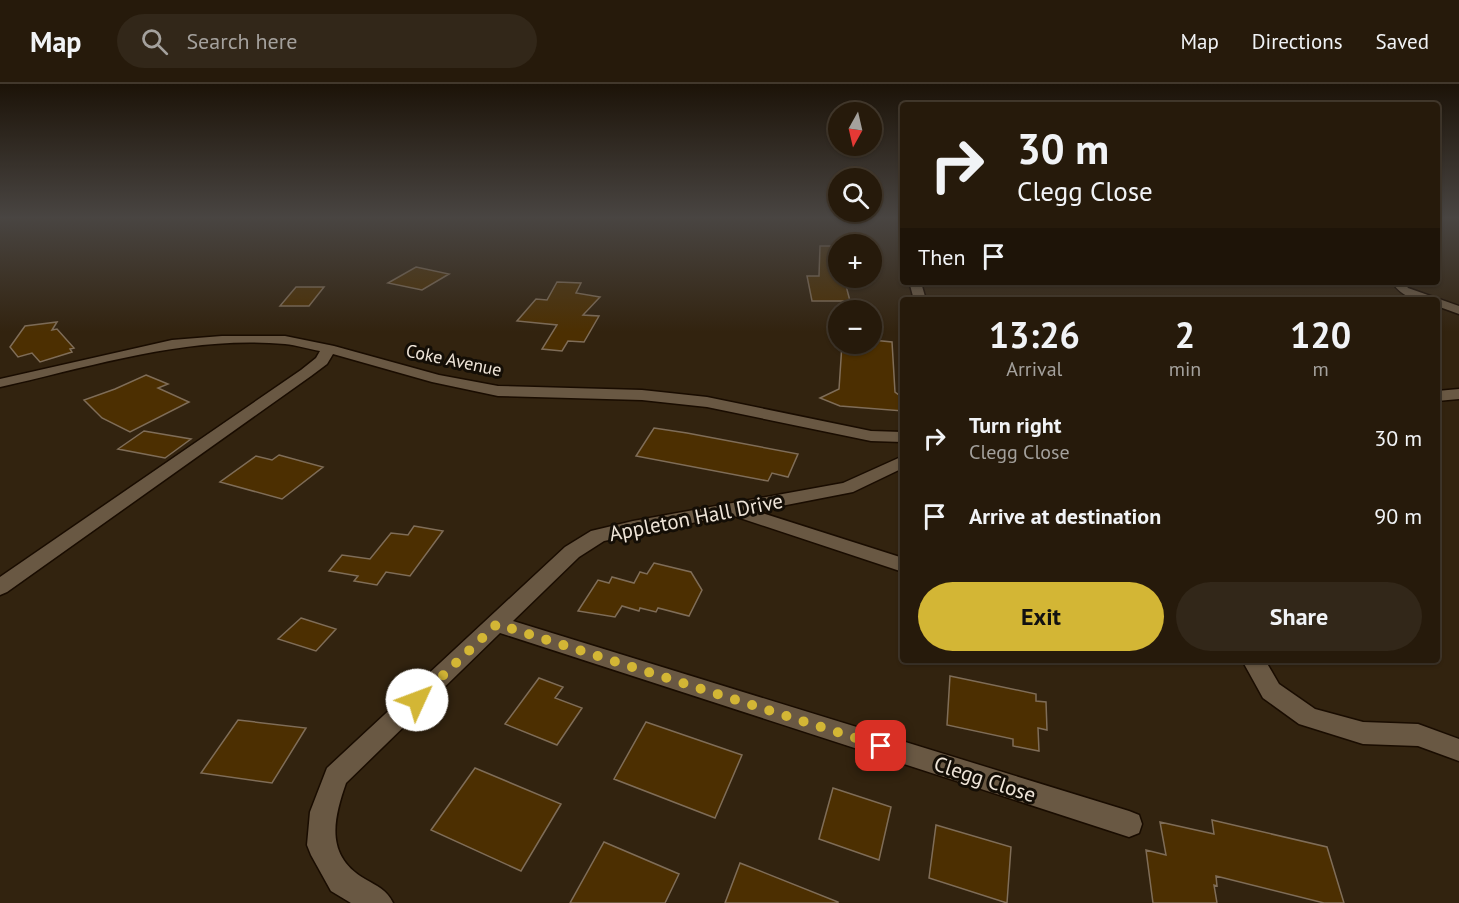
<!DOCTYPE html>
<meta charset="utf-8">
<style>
:root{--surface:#261a0b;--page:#322719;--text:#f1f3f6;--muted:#a4a19d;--line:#42382c;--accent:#d3b635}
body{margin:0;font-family:"PT Sans",sans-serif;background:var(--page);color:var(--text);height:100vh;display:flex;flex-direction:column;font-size:22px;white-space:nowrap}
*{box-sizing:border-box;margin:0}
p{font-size:20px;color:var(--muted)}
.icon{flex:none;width:33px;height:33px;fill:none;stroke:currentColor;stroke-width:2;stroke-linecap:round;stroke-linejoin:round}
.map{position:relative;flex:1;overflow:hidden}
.panel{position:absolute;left:900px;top:213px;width:540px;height:366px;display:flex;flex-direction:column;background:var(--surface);border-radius:6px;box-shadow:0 2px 4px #0004,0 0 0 2px var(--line)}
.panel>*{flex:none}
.top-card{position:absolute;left:900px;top:18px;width:540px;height:183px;border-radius:6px;box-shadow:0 2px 4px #0004,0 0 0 2px var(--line);background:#261a0b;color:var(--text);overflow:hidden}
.needle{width:39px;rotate:188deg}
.controls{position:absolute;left:828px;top:18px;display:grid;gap:12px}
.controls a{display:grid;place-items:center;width:54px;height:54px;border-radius:50%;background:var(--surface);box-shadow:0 2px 4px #0004,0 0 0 2px var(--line);font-size:30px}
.pin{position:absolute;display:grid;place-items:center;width:51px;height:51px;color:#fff;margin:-26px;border-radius:12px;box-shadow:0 3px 9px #0006}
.me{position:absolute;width:66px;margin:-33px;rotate:47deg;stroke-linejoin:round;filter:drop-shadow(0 0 4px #0008)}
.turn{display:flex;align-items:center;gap:21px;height:126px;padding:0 18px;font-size:27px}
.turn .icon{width:78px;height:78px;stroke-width:2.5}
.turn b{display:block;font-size:42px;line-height:51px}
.then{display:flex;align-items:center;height:57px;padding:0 18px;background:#0003;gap:12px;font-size:22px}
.eta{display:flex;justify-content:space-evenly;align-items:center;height:102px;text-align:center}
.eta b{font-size:36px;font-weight:700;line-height:42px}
.cta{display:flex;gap:12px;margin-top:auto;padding:12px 18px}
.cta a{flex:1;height:69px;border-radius:36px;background:var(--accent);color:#111;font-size:24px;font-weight:700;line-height:69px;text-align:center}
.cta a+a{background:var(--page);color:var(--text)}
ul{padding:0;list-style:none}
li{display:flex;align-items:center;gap:18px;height:78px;padding:0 18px}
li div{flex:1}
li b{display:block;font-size:22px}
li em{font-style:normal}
header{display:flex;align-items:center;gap:36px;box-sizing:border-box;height:84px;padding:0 30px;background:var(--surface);border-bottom:2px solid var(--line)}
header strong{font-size:28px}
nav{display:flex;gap:33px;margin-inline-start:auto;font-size:21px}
.search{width:420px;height:54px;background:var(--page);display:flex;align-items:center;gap:15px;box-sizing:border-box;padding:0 21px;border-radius:33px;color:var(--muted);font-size:22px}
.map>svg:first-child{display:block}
.building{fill:#4c2f01;stroke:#7f6d58;stroke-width:1.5}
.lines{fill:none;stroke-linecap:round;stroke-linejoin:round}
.minor-casing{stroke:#190c00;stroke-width:3}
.minor{fill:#695843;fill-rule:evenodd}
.route{stroke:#d3b635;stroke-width:10;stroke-dasharray:0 18}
.labels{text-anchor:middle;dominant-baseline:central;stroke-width:6;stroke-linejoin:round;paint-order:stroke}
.street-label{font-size:18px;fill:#eee4d8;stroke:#140e06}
.near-street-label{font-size:21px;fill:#eee4d8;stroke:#140e06}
</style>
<header>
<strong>Map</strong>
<div class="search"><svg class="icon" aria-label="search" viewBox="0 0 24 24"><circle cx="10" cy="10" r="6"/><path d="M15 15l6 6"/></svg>Search here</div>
<nav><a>Map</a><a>Directions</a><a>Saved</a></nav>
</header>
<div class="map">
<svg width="1459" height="819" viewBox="0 0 1459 819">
<rect width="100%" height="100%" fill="#32230f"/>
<path class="building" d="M820 162H838V194H844L850 217H812L807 192H819Z
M416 183 449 190 422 206 388 199Z
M557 198 581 199 576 209 600 213 583 231 599 232 584 258 568 257 562 267 542 265 557 241 517 237 536 215 547 216Z
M296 203H324L309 222H280Z
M57 238 52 246 57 245 74 264 70 265 72 268 40 278 32 269 18 273 10 263 25 242Z
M872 256 892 258 895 308 903 314V327L840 322 820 314 839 305 842 260H872Z
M146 291 168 300 158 304 189 318 130 348 102 334 84 316 115 305Z
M654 344 687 349 798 370 788 393 772 389 768 397 636 372Z
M144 347 191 355 165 374 118 365Z
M279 371 323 383 282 415 220 398 256 372 272 376Z
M414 442 443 447 410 492 386 488 377 501 354 497 358 492 329 487 342 471 370 475 391 449 408 451Z
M654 479 691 488 702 506 689 532 658 524 656 528 640 524 639 527 622 522 615 533 578 527 598 496 609 499 612 493 634 499 640 488 647 490Z
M301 534 336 545 316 567 278 555Z
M950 592 1036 610V617L1046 618 1047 646 1038 644 1039 667 1013 662V655L947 641Z
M539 594 563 603 555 614 582 624 557 661 505 640Z
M238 636 306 644 272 699 201 689Z
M646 638 742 671 715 734 614 695Z
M475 684 561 720 521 787 431 746Z
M833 704 891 723 879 776 819 755Z
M1212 736 1327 763 1344 819H1324L1216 792 1217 802 1214 801 1217 819H1153L1146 766 1166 771 1160 738 1214 750Z
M936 741 1011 763 1007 819 929 794Z
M604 758 679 790 665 819H570Z
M740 779 838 818V819H725Z"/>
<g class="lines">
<defs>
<path id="minor" d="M912 198H925L922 202 926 216H914L910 201Z
M1392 198H1404L1408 204 1459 222V230L1437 222V216C1417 216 1403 215 1392 198Z
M222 252H285L334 262 439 291 498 302 642 306 707 313 871 347 903 348V358L871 357 707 323 642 316 498 312 432 298 333 270 327 280 311 292 7 508 0 511V493L301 286 316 274 320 267C309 265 296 261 285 260 188 251 93 282 0 303V295L172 256Z
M1459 305V315L1437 317V307Z
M903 372V384L853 408 756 427 903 474V488L731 431 604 457 579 473 513 537 1129 727 1139 731 1142 740 1139 749 1129 753 500 549 346 699C333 736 325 772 365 795 377 802 387 806 393 819H351L331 807 311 771 307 761 310 728 327 684 565 463 591 447 633 437 843 399Z
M1242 576H1265L1279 600 1315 625 1363 638 1418 640 1459 655V677L1418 662 1363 660 1299 640 1263 614Z"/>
</defs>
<use href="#minor" class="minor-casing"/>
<use href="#minor" class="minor"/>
</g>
<linearGradient id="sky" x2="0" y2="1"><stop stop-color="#1c1308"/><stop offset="0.54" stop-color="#494542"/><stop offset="1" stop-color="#494542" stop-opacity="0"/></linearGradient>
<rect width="1459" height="248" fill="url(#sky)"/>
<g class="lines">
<path class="route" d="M417 616 497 540 881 662"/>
</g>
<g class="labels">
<g class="street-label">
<text transform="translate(454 276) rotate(12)">Coke Avenue</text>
</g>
<g class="near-street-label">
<text transform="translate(696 433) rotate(-11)">Appleton Hall Drive</text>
<text transform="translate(985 695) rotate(18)">Clegg Close</text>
</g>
</g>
</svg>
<div class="controls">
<a><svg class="needle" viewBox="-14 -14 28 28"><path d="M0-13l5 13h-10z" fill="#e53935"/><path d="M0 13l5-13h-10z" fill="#a4a19d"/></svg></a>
<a><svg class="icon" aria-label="search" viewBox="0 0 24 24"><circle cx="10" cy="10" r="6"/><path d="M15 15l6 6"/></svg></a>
<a>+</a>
<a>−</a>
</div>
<div class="pin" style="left:881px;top:662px;background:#d93025"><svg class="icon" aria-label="arrive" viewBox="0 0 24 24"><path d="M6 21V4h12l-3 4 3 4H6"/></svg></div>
<svg class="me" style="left:417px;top:616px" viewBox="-20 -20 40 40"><circle r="19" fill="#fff"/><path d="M0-13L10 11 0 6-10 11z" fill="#d3b635"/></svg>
<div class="top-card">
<div class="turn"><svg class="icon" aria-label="right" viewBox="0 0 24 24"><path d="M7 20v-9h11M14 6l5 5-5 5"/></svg><div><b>30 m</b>Clegg Close</div></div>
<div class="then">Then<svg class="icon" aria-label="arrive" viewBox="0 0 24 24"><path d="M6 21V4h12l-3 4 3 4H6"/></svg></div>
</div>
<section class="panel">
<div class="eta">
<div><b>13:26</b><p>Arrival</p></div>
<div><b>2</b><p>min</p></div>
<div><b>120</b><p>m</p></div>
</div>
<ul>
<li><svg class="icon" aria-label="right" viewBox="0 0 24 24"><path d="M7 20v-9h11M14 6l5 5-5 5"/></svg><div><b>Turn right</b><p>Clegg Close</p></div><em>30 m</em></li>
<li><svg class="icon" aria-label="arrive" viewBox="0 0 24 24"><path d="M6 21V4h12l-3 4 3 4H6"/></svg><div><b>Arrive at destination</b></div><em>90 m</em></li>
</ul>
<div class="cta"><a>Exit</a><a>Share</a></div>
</section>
</div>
